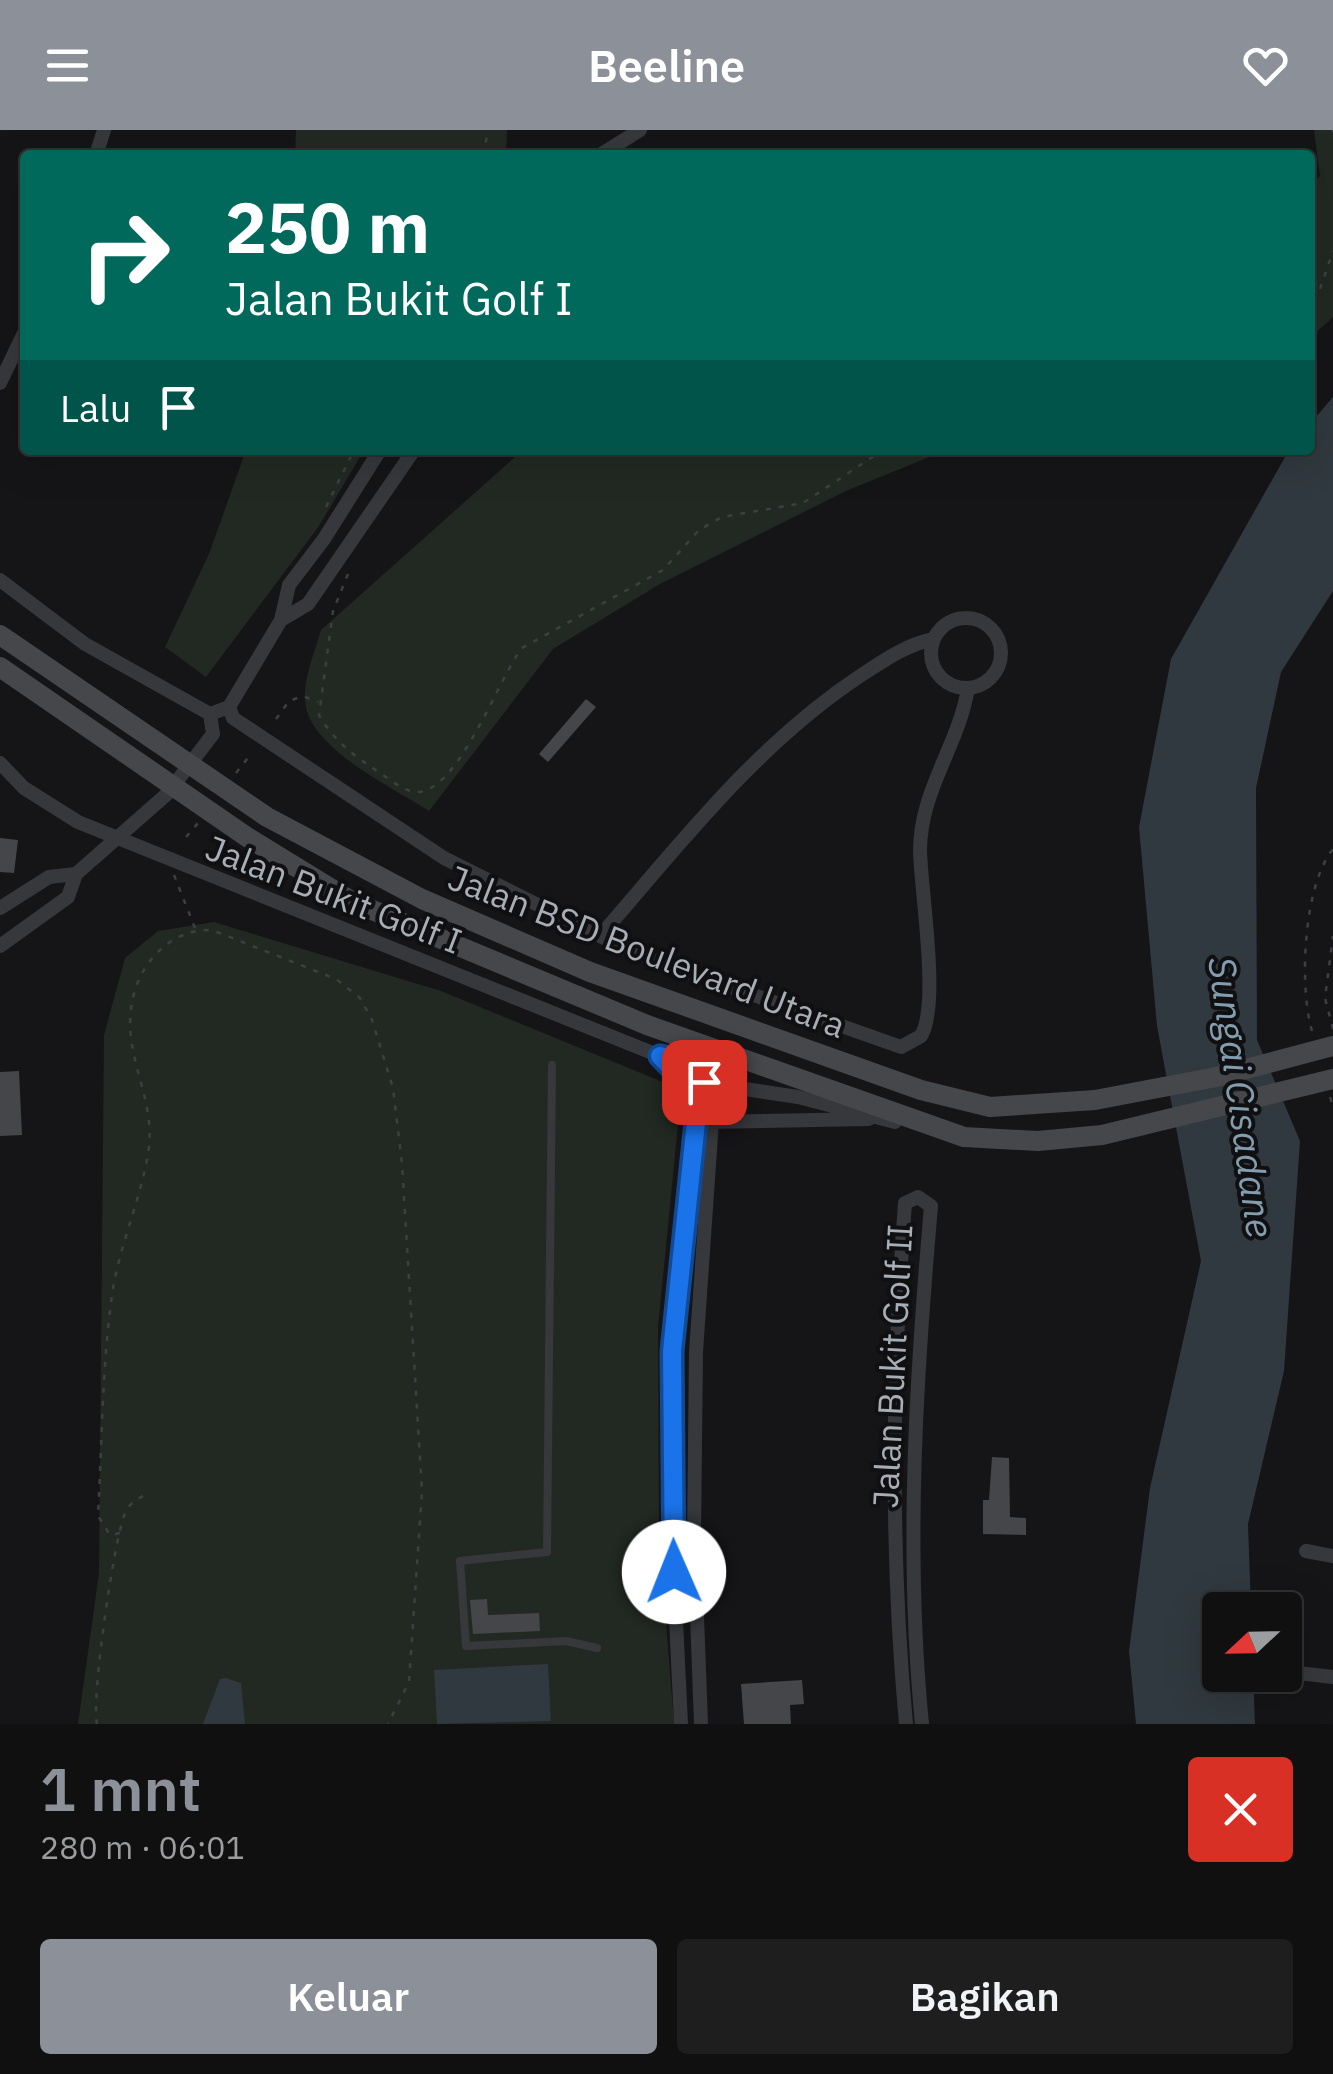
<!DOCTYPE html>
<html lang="id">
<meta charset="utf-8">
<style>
:root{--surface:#101011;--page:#1e1e1f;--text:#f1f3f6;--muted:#9c9d9f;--line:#303031;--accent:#8c9099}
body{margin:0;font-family:"IBM Plex Sans",sans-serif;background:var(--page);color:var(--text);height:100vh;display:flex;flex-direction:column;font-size:38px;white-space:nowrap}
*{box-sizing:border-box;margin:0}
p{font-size:32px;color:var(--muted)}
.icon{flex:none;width:55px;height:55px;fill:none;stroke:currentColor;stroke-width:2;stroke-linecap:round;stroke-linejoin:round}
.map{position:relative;height:1594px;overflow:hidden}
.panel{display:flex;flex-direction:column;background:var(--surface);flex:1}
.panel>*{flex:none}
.banner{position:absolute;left:20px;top:20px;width:1295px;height:305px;border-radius:10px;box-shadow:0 10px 40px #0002,0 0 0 2px var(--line);background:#00695c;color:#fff;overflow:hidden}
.needle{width:65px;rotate:248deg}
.tools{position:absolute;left:1202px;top:1462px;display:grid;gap:20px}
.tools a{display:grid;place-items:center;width:100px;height:100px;border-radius:10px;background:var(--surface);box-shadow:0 10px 40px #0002,0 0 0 2px var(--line);font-size:50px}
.pin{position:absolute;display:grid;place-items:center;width:85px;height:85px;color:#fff;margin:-42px;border-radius:20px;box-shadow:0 5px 15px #0006}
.me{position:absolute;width:110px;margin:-55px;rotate:359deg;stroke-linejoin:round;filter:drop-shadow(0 0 8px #0008)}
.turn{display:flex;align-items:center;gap:35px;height:210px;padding:0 40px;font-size:45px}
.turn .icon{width:130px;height:130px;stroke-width:2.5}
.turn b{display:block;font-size:70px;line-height:85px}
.then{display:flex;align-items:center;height:95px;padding:0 40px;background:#0003;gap:20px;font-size:38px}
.round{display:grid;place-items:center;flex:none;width:105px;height:105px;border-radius:10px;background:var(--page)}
.headline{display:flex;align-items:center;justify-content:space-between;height:170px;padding:0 40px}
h1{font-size:60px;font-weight:600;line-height:75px;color:var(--accent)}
.action{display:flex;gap:20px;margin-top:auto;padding:20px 40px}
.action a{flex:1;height:115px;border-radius:10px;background:var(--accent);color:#fff;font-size:40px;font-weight:600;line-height:115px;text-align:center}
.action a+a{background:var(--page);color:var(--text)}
header{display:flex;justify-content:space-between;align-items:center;height:130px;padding:0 40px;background:var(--accent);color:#fff;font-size:45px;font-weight:600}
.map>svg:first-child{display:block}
.green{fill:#222922}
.water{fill:#30393f}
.building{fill:#44464a}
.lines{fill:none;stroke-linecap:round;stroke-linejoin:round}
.path{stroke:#3d3f42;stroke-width:2.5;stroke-dasharray:5 8;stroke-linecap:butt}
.service{stroke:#37383c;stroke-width:8}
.minor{stroke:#37383c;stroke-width:14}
.secondary{stroke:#45474b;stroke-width:20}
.route-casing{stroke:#114b97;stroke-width:25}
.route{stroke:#1a73e8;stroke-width:18}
.labels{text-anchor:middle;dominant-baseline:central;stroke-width:8;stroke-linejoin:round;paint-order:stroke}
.street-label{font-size:35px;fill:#a8aeb6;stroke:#101012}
.water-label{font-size:38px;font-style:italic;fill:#839dae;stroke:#101012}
</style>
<header><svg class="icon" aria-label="menu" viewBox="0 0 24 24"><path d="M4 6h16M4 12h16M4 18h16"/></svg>Beeline<svg class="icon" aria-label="heart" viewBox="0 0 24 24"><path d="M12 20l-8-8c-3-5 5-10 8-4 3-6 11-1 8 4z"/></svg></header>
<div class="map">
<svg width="1333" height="1594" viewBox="0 0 1333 1594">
<rect width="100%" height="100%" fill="#151517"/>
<path class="green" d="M296 0H507L506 25H295Z
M1314 0H1333V187L1310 208V56L1320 46Z
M246 320H364L319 396 206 547 165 517 209 424Z
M523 320H947L848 360 660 454 553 519 429 681C393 658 314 620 306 577 301 553 315 522 321 500Z
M214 792 441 861 665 953 679 984 658 1197 659 1403 674 1594H78L99 1443 104 905 125 828 158 801Z"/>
<path class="water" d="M1333 267V461L1281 542 1256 658 1257 910 1300 1011 1284 1241 1248 1394 1251 1480H1220V1545H1253L1255 1594H1136L1129 1521 1150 1358 1201 1131 1157 896 1139 697 1171 529 1289 320H1310V294Z
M548 1534 551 1591 437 1594 434 1540Z
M226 1548 241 1553 245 1594H203L220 1549Z"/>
<path class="building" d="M586 569 596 577 548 632 539 624Z
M0 708 18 710 14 743 0 742Z
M19 941 22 1005 0 1006V942Z
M992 1327 1009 1328 1010 1387 1026 1388V1405L983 1404V1370H989Z
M487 1469 488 1485 539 1483 540 1501 473 1504 470 1470Z
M802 1550 804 1574 790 1575 791 1594H744L741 1554Z"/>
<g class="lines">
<path class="path" d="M1332 0 1333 2
M482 25 489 0
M1310 167 1320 159 1333 121
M326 377 354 320
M348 444 333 481 319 585C335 613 355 626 380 643 391 650 402 660 415 662 457 666 499 547 522 518L663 440 699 400 722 387 803 373 883 320
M276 589 289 571 303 566 318 572
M236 643 251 624
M186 707 198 693
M174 745 195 798
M1333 899 1325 868 1333 806
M1312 901C1299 857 1303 756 1333 719
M1330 967 1333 977
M120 1403 110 1405 98 1386C102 1313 102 1237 112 1165 119 1115 142 1068 149 1017 155 961 117 919 135 860 146 826 174 799 212 800L336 849 360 868 372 890 393 958 402 1034 422 1361 409 1552 388 1594
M97 1594C91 1568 114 1410 125 1383 129 1373 138 1369 148 1363"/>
<path class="service" d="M552 935 547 1422 460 1431 466 1516 566 1511 597 1518"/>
<path class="minor" d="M96 25 104 0
M600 25 640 0
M0 253 25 201
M0 450 85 514 210 584
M931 523a35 35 0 1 1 70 0a35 35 0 1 1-70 0Z
M281 490 308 474 414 320
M229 577 233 588 444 728 632 822 901 917 921 906C940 874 921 763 920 721 920 660 959 615 968 558
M210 584 229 577 281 490 289 455 324 409 380 320
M0 633 24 658 78 692 660 926 681 931 695 941 710 965 712 991 696 1222 694 1405 701 1594
M0 778 49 747 76 744
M600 806C681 713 756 615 860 546 883 531 907 514 934 509
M0 816 68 767 76 744 167 664 213 604 210 584
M660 927 685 953 696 992 673 1221 672 1406 681 1594
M704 953 798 967 895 992
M706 992 869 989
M1306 1421 1333 1426
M1280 1478V1480
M1285 1511 1290 1542 1333 1547
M906 1594C890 1421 892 1246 905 1073L918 1067 931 1076C916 1249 905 1421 922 1594"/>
<path class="secondary" d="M0 505 267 687 422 769 590 842 921 960 990 977 1095 970 1216 947 1333 916
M0 537 247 707 353 772 647 895 964 1007 1038 1011 1102 1005 1333 949"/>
</g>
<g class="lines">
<defs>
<path id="route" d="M674 1442 672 1221 696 992 685 952 660 926 681 930 704 952"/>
</defs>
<use href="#route" class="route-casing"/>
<use href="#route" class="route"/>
</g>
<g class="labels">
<g class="street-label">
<text transform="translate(334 764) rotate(21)">Jalan Bukit Golf I</text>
<text transform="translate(647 821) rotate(21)">Jalan BSD Boulevard Utara</text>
<text transform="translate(892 1236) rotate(-87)">Jalan Bukit Golf II</text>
</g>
<g class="water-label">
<text transform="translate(1242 967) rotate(82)">Sungai Cisadane</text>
</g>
</g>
</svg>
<div class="tools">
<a><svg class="needle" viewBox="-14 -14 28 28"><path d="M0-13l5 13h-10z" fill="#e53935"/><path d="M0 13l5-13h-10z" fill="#9c9d9f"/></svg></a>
</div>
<div class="pin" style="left:704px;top:952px;background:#d93025"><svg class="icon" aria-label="arrive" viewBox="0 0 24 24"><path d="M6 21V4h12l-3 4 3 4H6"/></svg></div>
<svg class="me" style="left:674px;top:1442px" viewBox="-20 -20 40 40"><circle r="19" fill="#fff"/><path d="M0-13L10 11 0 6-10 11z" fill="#1a73e8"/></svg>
<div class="banner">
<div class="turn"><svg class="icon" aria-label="right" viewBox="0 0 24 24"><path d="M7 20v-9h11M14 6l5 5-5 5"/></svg><div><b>250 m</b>Jalan Bukit Golf I</div></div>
<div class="then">Lalu<svg class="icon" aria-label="arrive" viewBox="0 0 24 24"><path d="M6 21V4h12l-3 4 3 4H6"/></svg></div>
</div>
</div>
<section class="panel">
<div class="headline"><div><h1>1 mnt</h1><p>280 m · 06:01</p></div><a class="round" style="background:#d93025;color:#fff"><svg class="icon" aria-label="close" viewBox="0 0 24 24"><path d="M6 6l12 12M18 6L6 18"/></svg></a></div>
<div class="action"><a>Keluar</a><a>Bagikan</a></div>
</section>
